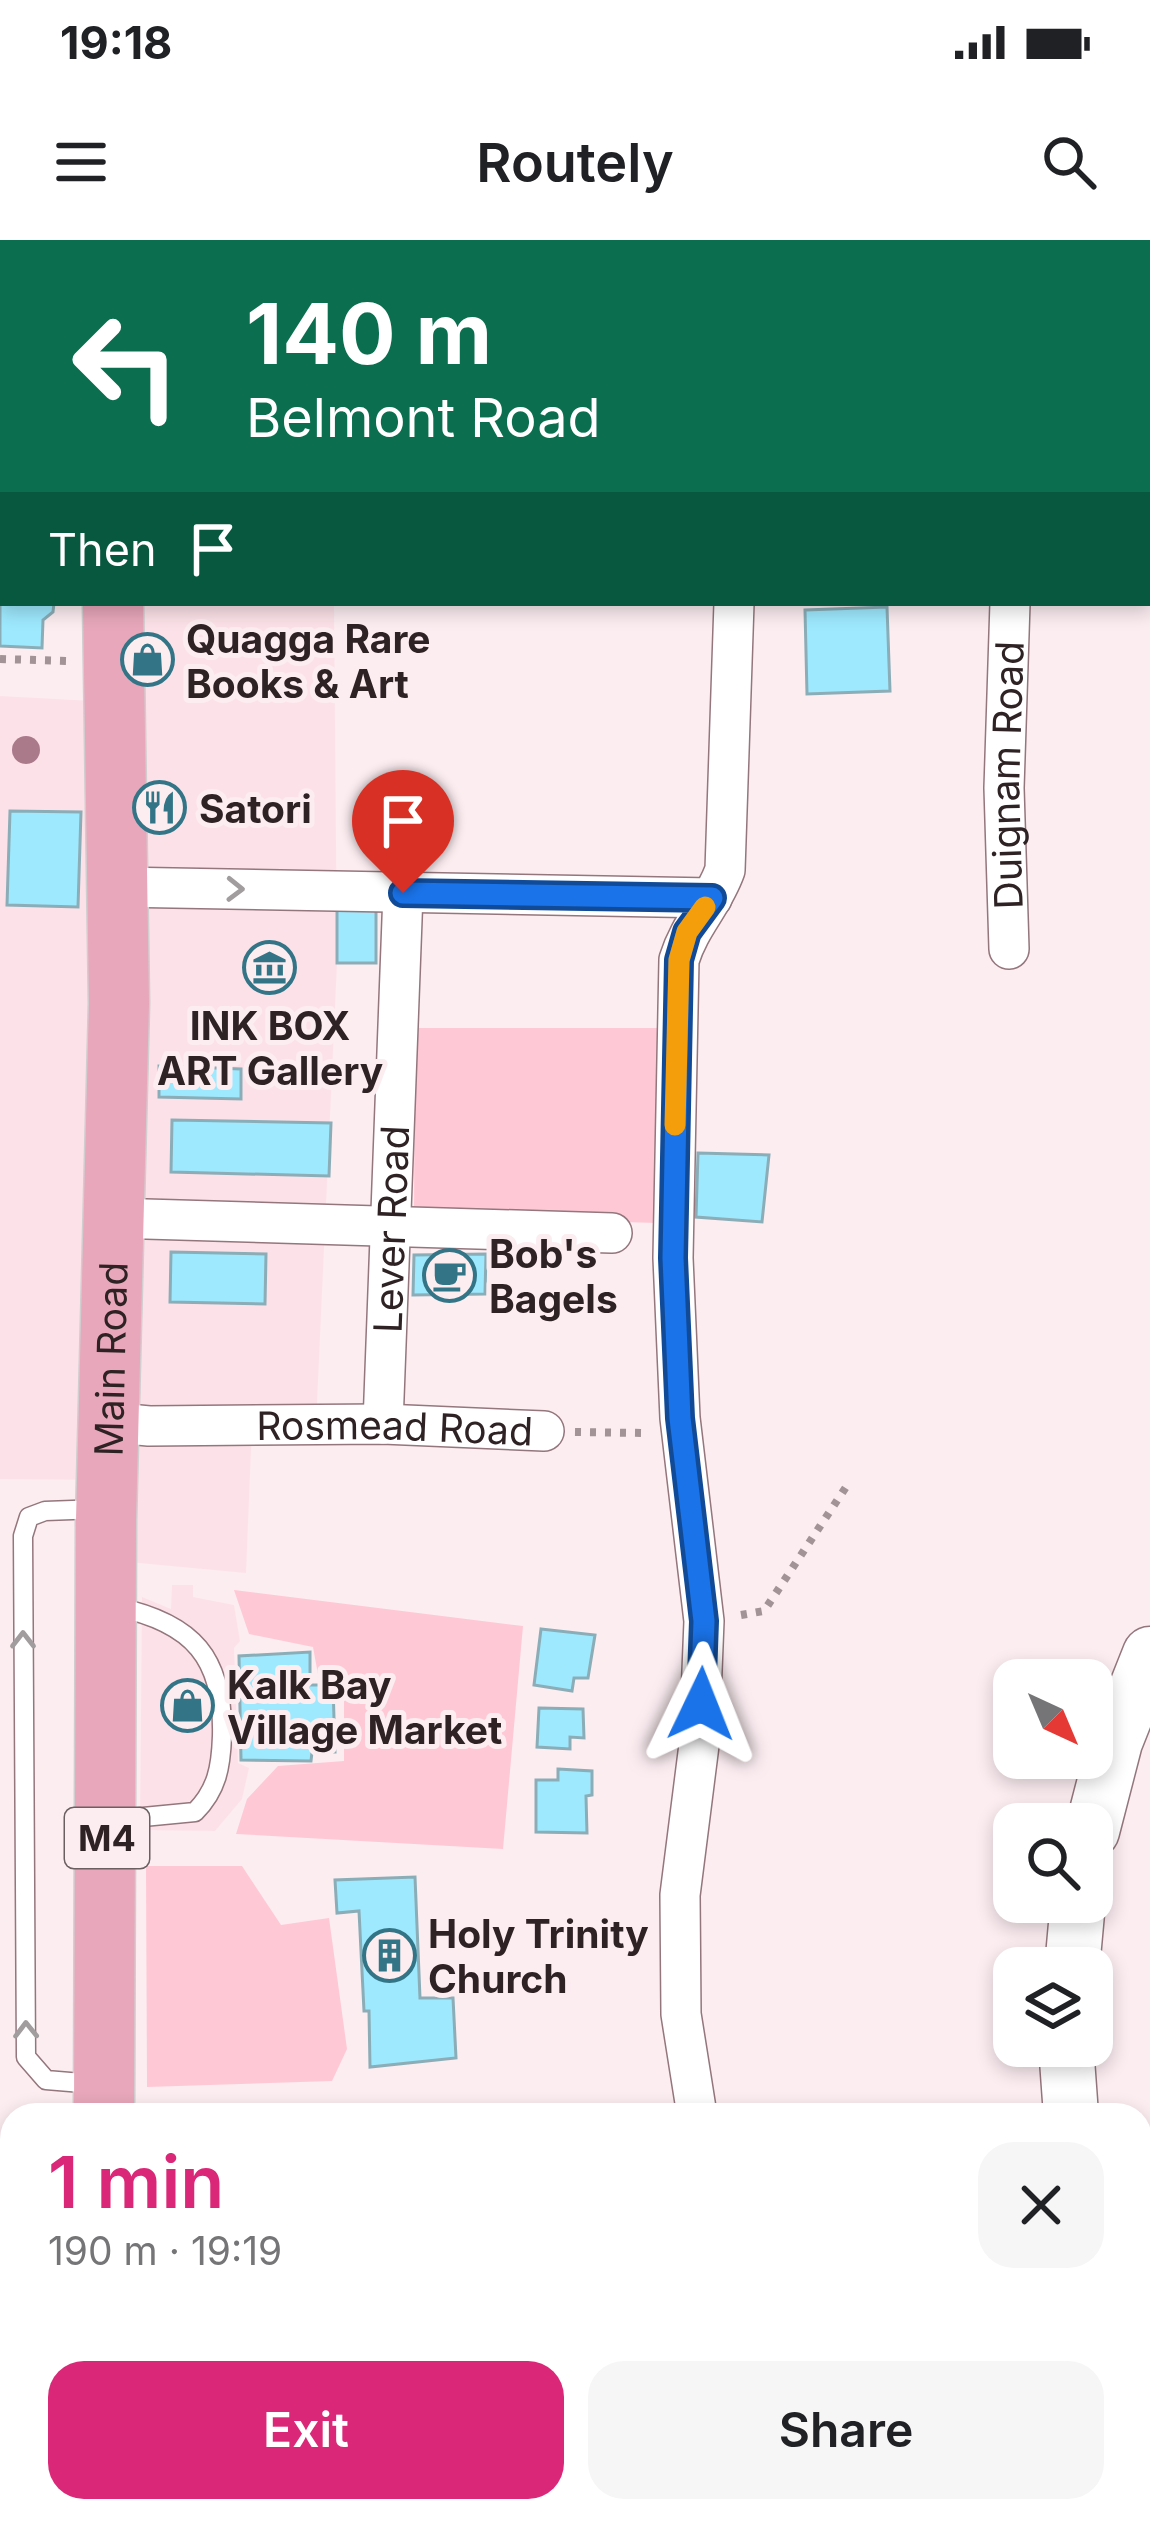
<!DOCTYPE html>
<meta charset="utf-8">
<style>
:root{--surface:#fff;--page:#f6f6f6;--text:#202124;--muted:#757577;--accent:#db2777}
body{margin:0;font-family:Inter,sans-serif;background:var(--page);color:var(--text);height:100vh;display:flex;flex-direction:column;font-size:45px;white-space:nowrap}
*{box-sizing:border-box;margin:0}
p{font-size:39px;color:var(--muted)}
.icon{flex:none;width:66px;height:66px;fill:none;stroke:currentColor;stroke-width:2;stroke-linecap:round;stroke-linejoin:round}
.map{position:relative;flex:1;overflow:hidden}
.side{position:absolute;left:0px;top:1863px;width:1152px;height:420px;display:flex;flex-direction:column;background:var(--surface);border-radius:36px 36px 0 0;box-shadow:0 6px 18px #0003}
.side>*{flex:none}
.hud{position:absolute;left:0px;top:0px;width:1152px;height:366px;box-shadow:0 6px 18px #0003;background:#0b6e4f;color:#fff;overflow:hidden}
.needle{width:78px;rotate:136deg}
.buttons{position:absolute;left:993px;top:1419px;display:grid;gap:24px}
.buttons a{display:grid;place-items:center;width:120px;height:120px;border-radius:24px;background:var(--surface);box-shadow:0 6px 18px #0003;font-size:60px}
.pin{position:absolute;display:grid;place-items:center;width:102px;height:102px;color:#fff;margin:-123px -51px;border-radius:50% 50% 50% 0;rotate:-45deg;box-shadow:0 0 12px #0007}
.pin .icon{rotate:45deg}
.me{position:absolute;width:132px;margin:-66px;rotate:2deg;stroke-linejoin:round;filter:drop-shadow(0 0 9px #0008)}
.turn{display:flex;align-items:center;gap:42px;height:252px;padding:0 48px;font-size:54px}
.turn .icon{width:156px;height:156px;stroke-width:2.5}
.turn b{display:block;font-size:84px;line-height:102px}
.then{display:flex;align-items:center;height:114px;padding:0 48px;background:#0003;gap:24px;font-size:45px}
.round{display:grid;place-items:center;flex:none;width:126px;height:126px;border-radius:36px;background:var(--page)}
.headline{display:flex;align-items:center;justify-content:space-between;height:204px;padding:0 48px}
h1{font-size:72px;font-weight:600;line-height:90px;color:var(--accent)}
.primary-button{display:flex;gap:24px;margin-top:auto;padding:24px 48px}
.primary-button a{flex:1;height:138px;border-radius:36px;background:var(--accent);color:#fff;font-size:48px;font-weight:600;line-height:138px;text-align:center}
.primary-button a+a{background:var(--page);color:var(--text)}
.status{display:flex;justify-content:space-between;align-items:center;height:84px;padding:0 60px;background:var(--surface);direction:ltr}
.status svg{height:33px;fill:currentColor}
header{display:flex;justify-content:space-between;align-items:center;height:156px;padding:0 48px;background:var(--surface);font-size:54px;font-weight:600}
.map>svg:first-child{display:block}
.built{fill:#fce2e8}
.green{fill:#ffc8d5}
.building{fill:#9ee9fe;stroke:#8badb7;stroke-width:3}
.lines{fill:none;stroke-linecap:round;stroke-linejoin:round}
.lane-casing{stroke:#94767d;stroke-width:21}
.street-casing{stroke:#94767d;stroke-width:42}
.secondary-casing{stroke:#94767d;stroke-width:57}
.primary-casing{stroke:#d1cecf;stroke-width:63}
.path{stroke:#a19396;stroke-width:8;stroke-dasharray:6 9;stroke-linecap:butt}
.lane{stroke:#fff;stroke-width:18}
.street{stroke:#fff;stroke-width:39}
.secondary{stroke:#fff;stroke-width:54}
.primary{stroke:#e8a7bb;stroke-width:60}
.tree{fill:#aa7a8b}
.oneway{stroke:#a19c9d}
.route-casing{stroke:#114b97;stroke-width:30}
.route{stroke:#1a73e8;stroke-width:21}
.slow{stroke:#f59e0b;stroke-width:21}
.labels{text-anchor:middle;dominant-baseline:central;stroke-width:10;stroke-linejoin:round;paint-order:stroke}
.shield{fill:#fcedf1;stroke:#6c5f62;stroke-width:3}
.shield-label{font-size:36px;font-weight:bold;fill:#2f2225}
.poi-label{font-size:39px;font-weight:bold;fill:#2f2225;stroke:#fcedf1;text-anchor:start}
.street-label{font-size:39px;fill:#2f2225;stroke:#fcedf1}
</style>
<div class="status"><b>19:18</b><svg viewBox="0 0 49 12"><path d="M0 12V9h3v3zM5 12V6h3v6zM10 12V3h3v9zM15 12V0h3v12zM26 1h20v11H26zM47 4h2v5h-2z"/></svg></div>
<header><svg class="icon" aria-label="menu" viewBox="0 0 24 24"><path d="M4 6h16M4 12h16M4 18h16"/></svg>Routely<svg class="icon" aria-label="search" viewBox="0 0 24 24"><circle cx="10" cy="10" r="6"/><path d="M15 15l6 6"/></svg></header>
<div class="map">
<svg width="1150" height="2283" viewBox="0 0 1150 2283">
<rect width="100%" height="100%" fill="#fcedf1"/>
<path class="built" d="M113 363H334L337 723 316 1184 252 1185 246 1333 107 1320 106 1240 0 1239V456L112 462Z
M172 1345H193V1357L234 1365 240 1401 234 1408 238 1523 249 1528 242 1559 215 1591 140 1590 142 1357 171 1369Z"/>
<path class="green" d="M415 788H658V983L414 976Z
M234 1350 523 1386 503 1609 236 1594 247 1559 278 1526 344 1521V1440H319L313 1407 249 1394Z
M146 1626H242L281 1685 329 1678 347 1809 332 1841 147 1847Z"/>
<path class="building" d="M0 239 3 363H54L53 372 43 380 42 408 0 406Z
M887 367 890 451 807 454 805 370Z
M10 571 81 572 78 667 7 665Z
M337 668 376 669V723H337Z
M159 826 241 829V859L159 857Z
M172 880 331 883 329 936 171 932Z
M698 913 769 915 762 982 696 977Z
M171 1012 266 1014 265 1064 170 1062Z
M486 1014 485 1054 413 1055 414 1015Z
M541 1389 595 1395 588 1438H574L572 1451 534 1445Z
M310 1412V1445H333L335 1512H312L311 1521 241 1520 239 1416Z
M539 1468 583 1469 584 1498 570 1497V1509L537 1507Z
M558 1529 592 1531V1555L586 1556 587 1593 536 1592V1540H558Z
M415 1637 420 1758H453L456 1818 370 1827 369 1771H364L359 1671 337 1673 335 1640Z"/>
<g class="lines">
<defs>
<path id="lane" d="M112 1580 195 1572C217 1550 221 1527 222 1496 224 1418 193 1383 117 1367
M94 1844 46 1840 26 1817 23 1296 29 1277 45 1271 100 1269"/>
<g id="street">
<path d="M746 3V0"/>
<path d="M1023 3V0"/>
<path d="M118 647 712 658"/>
<path id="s1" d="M1009 709 1004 548 1010 363"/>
<path d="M112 978 612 993"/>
<path id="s2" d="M107 1182 149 1186 383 1184 544 1191"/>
<path id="s3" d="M383 1184 403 653"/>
<path d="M697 1875 681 1774 680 1655 699 1505 704 1381 680 1178 673 1018 679 720C690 684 713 664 725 630L734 363"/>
<path d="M759 2283V2271"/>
</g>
<path id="secondary" d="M1092 1591 1115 1502 1150 1414
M1072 1728 1078 1662
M1066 1806 1071 1875
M1140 2121 1150 2144"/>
<g id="primary">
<path d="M127 3V0"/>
<path id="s4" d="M104 1875 106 1280 119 763 113 363"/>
<path d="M85 2283 86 2271"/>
</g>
</defs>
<use href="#lane" class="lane-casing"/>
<use href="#street" class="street-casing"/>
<use href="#secondary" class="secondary-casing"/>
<use href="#primary" class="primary-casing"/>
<path class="path" d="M0 419 70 421
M575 1192 644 1193
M741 1375 764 1371 846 1247
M10 2225H12"/>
<use href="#lane" class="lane"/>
<use href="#street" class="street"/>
<use href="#secondary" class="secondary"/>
<use href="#primary" class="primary"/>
</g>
<circle class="tree" cx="26" cy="510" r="14"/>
<defs><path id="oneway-chevron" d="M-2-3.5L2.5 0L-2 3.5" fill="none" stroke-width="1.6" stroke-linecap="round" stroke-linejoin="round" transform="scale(3)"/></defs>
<g class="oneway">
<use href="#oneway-chevron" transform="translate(235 649) rotate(1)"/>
<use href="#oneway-chevron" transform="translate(23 1400) rotate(-90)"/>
<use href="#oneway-chevron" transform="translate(26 1790) rotate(-91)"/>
</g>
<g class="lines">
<defs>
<path id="route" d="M403 653 712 658 687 692 679 720 673 1018 680 1178 704 1381 701 1464"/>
</defs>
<use href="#route" class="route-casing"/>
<use href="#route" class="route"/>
<path class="slow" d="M675 885 679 720 687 692 705 667"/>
</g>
<defs>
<symbol id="shop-ring" viewBox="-11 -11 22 22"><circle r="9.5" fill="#fcedf1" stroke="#337586" stroke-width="1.5"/><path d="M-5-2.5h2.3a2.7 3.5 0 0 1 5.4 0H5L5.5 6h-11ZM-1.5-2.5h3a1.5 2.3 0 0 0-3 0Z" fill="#337586"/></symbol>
<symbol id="restaurant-ring" viewBox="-11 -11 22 22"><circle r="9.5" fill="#fcedf1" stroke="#337586" stroke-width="1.5"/><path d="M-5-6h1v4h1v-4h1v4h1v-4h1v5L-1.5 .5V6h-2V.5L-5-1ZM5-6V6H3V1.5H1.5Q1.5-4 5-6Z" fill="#337586"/></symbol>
<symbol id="museum-ring" viewBox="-11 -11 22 22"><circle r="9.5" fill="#fcedf1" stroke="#337586" stroke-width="1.5"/><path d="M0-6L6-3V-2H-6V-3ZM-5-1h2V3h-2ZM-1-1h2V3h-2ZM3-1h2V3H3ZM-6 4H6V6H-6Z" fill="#337586"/></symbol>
<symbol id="cafe-ring" viewBox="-11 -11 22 22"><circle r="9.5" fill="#fcedf1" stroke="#337586" stroke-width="1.5"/><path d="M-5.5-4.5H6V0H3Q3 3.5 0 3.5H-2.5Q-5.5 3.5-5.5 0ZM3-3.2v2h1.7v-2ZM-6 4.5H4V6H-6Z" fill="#337586"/></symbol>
<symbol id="building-ring" viewBox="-11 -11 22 22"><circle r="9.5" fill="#fcedf1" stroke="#337586" stroke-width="1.5"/><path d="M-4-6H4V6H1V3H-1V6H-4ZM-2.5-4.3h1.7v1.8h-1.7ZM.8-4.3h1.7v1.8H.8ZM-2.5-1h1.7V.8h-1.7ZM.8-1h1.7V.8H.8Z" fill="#337586"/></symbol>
</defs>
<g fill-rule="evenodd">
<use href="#shop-ring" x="118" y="390" width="59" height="59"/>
<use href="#restaurant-ring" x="130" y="538" width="59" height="59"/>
<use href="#museum-ring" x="240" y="698" width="59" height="59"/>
<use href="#cafe-ring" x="420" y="1006" width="59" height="59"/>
<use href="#shop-ring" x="158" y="1436" width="59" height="59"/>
<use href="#building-ring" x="360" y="1686" width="59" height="59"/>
</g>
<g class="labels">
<rect class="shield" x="65" y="1568" width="84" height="60" rx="9"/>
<g class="shield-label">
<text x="107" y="1598">M4</text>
</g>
<g class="poi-label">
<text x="186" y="398">Quagga Rare<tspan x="186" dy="45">Books &amp; Art</tspan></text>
<text x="199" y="568">Satori</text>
<text x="270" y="785" text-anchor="middle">INK BOX<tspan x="270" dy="45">ART Gallery</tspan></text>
<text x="489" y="1013">Bob's<tspan x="489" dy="45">Bagels</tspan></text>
<text x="227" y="1444">Kalk Bay<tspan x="227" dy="45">Village Market</tspan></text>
<text x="428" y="1693">Holy Trinity<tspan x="428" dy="45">Church</tspan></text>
</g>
<g class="street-label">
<text stroke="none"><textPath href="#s1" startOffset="174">Duignam Road</textPath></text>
<text stroke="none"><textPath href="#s3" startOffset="195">Lever Road</textPath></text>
<text stroke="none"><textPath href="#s4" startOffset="756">Main Road</textPath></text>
<text stroke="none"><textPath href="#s2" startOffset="288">Rosmead Road</textPath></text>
</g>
</g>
</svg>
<div class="buttons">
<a><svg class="needle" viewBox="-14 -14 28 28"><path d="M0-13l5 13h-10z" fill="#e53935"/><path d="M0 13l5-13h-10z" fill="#757577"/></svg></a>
<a><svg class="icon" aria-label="search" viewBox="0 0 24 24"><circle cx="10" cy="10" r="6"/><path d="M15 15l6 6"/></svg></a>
<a><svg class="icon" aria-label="layers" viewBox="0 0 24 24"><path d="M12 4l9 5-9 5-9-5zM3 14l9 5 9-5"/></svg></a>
</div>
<div class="pin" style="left:403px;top:653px;background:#d93025"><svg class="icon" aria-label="arrive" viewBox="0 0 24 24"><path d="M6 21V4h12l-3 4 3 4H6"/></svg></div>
<svg class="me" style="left:701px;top:1464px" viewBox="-20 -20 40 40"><path d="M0-17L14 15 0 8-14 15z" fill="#1a73e8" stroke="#fff" stroke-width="4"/></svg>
<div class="hud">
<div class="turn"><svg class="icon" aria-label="left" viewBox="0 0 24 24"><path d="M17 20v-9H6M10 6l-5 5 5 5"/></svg><div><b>140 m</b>Belmont Road</div></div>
<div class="then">Then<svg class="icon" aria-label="arrive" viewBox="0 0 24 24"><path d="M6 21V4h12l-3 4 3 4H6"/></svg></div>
</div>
<section class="side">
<div class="headline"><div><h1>1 min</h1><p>190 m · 19:19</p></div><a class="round"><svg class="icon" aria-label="close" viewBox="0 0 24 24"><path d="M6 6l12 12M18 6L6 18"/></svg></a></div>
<div class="primary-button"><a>Exit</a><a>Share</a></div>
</section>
</div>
